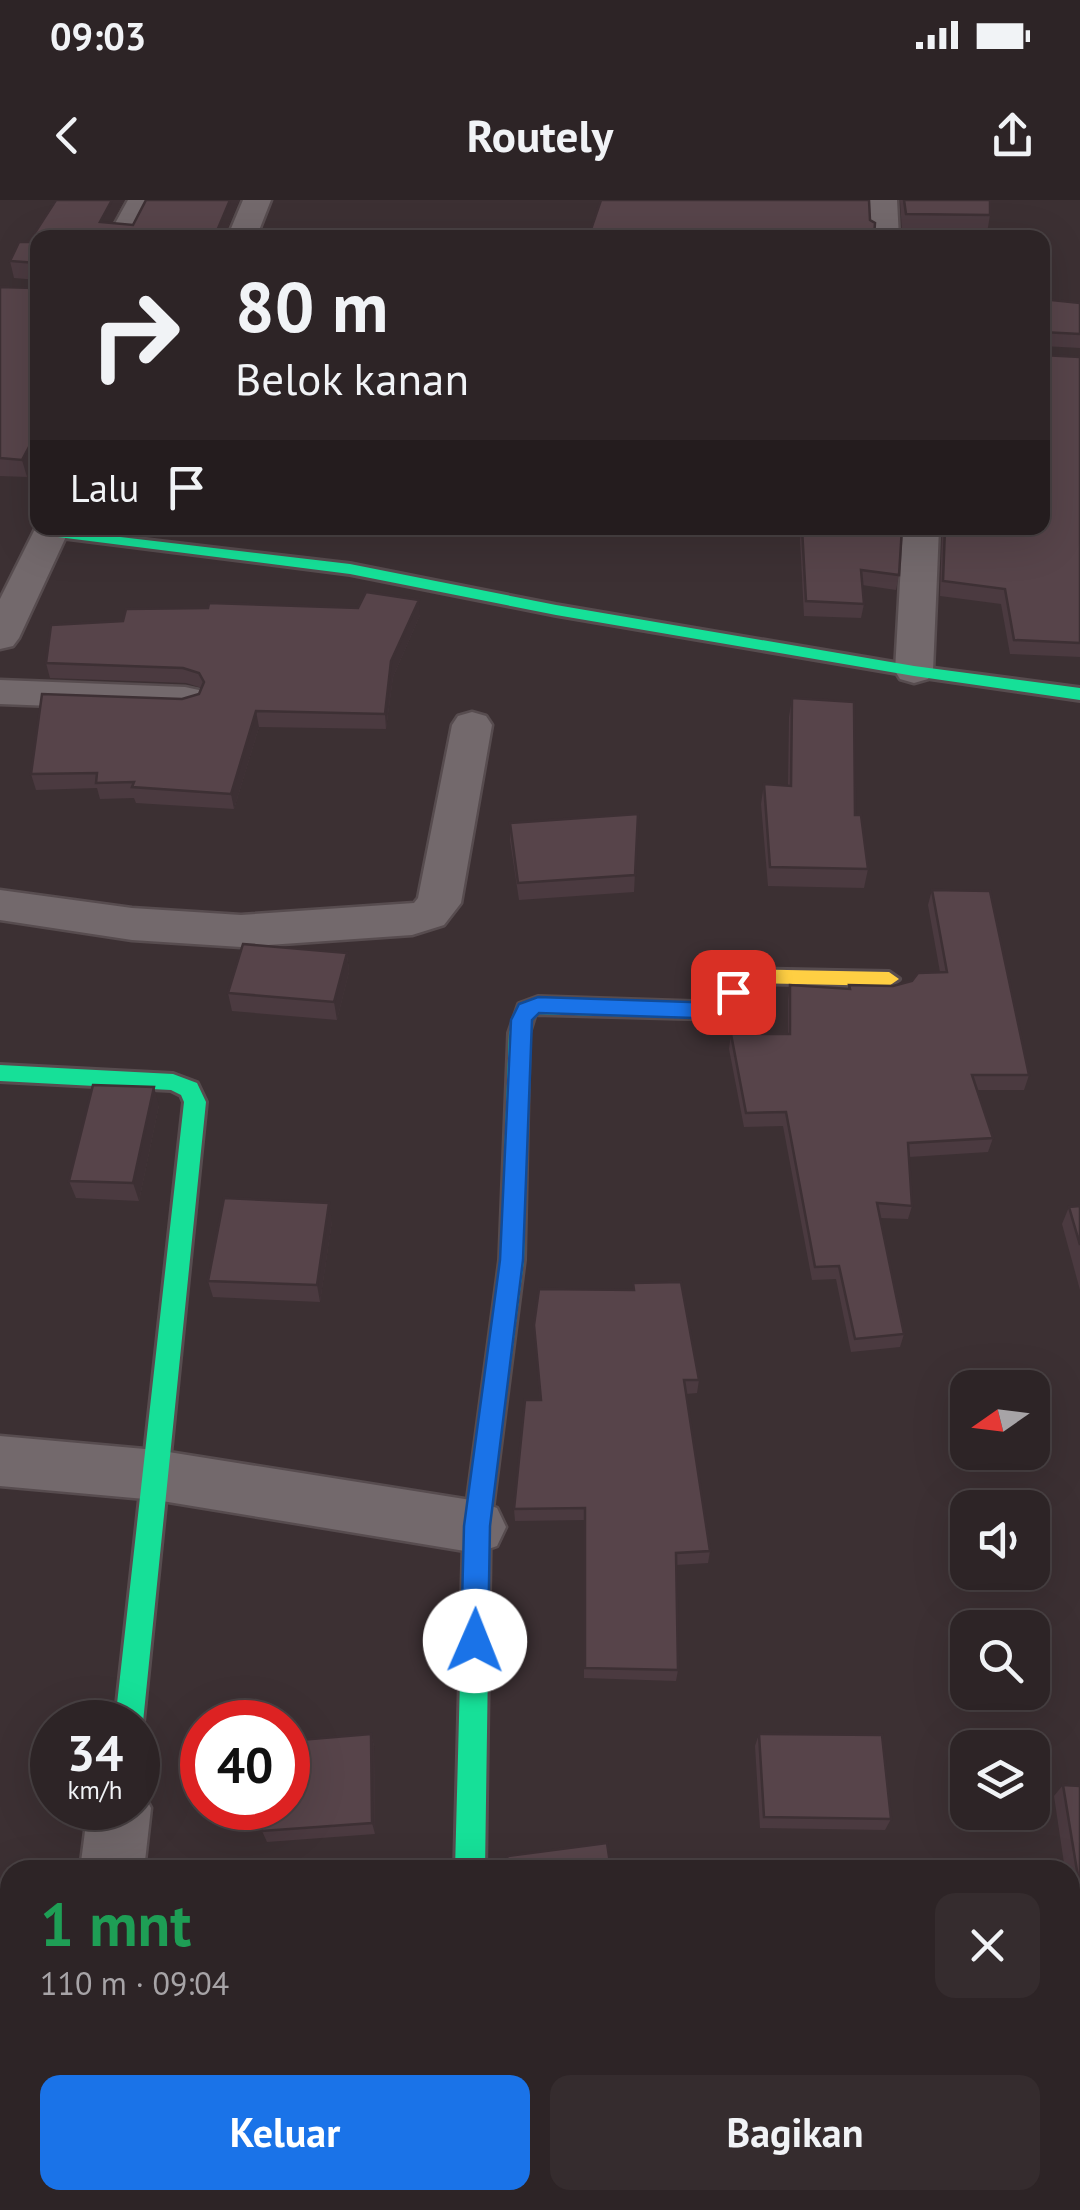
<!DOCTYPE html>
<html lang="id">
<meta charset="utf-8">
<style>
:root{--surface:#2d2426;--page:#352c2e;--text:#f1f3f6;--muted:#a7a4a7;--line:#484143;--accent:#1a73e8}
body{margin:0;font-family:"PT Sans",sans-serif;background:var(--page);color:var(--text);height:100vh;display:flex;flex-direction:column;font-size:38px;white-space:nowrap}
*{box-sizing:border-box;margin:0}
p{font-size:32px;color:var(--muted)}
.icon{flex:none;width:55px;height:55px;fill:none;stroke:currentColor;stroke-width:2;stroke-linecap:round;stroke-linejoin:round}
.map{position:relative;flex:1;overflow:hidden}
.drawer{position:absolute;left:0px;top:1660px;width:1080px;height:350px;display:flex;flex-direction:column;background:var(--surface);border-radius:30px 30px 0 0;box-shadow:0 10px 40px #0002,0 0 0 2px var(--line)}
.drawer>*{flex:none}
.banner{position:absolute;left:30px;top:30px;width:1020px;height:305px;border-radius:20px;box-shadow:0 10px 40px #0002,0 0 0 2px var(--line);background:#2d2426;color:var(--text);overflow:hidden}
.needle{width:65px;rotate:256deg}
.tools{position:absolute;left:950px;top:1170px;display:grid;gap:20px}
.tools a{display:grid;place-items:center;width:100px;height:100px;border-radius:20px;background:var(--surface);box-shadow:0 10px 40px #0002,0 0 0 2px var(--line);font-size:50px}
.speed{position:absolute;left:30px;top:1500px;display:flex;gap:20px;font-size:50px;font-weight:700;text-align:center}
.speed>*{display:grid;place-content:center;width:130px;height:130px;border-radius:50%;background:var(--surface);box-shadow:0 10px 40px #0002,0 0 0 2px var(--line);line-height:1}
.speed small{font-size:25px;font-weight:400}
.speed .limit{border:15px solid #d22;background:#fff;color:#111}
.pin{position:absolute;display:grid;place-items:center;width:85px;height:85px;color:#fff;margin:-42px;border-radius:20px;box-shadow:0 5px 15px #0006}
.me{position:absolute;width:110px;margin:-55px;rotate:1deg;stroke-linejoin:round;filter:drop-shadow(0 0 8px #0008)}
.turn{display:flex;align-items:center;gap:35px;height:210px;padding:0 40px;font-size:45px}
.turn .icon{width:130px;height:130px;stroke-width:2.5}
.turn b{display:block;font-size:70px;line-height:85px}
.then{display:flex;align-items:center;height:95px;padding:0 40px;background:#0003;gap:20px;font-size:38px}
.round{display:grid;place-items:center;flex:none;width:105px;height:105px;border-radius:20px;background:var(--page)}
.summary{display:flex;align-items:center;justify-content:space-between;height:170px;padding:0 40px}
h1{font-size:60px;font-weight:700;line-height:75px;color:#1e9e55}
.primary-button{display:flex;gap:20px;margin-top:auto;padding:20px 40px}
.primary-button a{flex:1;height:115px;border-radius:20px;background:var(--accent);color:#fff;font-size:40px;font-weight:700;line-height:115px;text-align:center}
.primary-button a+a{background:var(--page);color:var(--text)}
.status{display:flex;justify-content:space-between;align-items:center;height:70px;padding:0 50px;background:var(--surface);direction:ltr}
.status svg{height:28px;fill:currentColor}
header{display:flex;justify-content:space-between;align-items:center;height:130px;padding:0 40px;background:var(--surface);font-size:45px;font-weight:700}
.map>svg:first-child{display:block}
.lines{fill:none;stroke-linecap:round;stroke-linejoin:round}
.street-casing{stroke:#574c4f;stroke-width:5}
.fast-casing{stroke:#574c4f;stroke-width:6}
.slow-casing{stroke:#574c4f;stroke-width:6}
.street{fill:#73696c;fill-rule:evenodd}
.fast{fill:#16e098;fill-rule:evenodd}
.slow{fill:#ffcf43;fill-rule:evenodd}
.wall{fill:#4b3a40}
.shaded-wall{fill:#3d3034}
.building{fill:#57444a;stroke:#3d3034;stroke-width:2.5}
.route{fill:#1a73e8;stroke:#114b97;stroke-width:2.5}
</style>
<div class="status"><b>09:03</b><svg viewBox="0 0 49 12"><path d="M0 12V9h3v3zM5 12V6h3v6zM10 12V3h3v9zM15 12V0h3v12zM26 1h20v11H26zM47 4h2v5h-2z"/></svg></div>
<header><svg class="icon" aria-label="back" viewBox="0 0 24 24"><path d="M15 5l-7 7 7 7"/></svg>Routely<svg class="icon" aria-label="share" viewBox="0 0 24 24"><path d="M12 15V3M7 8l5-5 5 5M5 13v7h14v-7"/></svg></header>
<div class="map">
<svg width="1080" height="2010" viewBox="0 0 1080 2010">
<rect width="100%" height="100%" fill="#3c3033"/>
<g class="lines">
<defs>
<path id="street" d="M128 0H156L136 38H107Z
M243 0H271L256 38H227Z
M869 0H897L899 38H871Z
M38 323V328H70L19 438 13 446 0 449V399Z
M903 328H939L933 471 928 479 914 483 900 479 895 471Z
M0 480 185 487 199 490 204 499 199 508 185 511 0 504Z
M472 512 486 516 492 525 461 703 444 725 412 735 241 747 132 740 0 720V690L132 708 241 715 414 703 418 698 452 525 458 516Z
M0 1236 156 1250 477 1301 497 1308 506 1327 497 1346 477 1353 156 1300 0 1286Z
M138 1584 151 1608 144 1670H80L88 1608H138Z
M1070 1782 1080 1783V1851L1070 1850Z
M38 2000H110L109 2010H37Z
M475 2000H547L548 2010H476Z
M912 2000H984L983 2010H911Z"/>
<path id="fast" d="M44 328 350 364 556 405 914 466 1080 488V500L914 476 556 415 350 374 50 336 42 331Z
M538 797 725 803 735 811 725 819 535 814 529 833 524 1060 490 1327 485 1670H455L464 1327 500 1060 509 833 519 804Z
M0 865 173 874 197 883 206 902 143 1522 138 1532V1522H115L184 902 181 895 171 890 0 881Z"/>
<path id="slow" d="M743 769 889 772 899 779 889 786 746 783 743 786 742 803 732 816H718L715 811 722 801 723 782Z"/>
</defs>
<use href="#street" class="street-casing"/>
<use href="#fast" class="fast-casing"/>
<use href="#slow" class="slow-casing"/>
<use href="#street" class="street"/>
<use href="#fast" class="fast"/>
<use href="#slow" class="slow"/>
</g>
<path class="wall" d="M124 0 112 23 133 25 146 0H239L223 38 38 80 14 78 10 61Z
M900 0H990V15L987 33 902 32Z
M38 84V256L27 277 0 276V87L34 88Z
M1042 99 1080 103V148L1043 146V155L1080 157V457L1010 454 1001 404 940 396 942 328H1042Z
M801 328 899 375 896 390 862 385 864 404 861 418 804 416 800 340Z
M420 415 393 477 386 529 259 527 234 609 136 603 134 598 100 599 97 588 36 590 31 574 182 499 199 494 202 488 186 483 50 478 46 463Z
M792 498 855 615 868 669 864 688 768 686 761 604 764 584 788 586 789 517Z
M638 614 634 692 519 700 510 640V623Z
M932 690 1029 875 1024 890H977L993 938 988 952 909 957 912 1006 908 1019 880 1018 904 1134 900 1147 851 1152 836 1079 812 1080 783 926 744 927 729 849 731 834H788V800L790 785 848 789 849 785 893 786 940 772 928 705Z
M347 753 349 772 337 820 232 811 228 793Z
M159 905 139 1001 76 998 69 981Z
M1080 1006V1090L1062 1024 1069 1007Z
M332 1021 320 1102 213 1097 208 1081Z
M633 1083 699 1180 697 1193 686 1194 710 1351 708 1363 676 1365 678 1470 676 1481 584 1478V1320L515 1321 514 1309 540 1200 534 1125 633 1090Z
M371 1534 374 1546 375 1634 267 1642 262 1631Z
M759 1534 891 1619 885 1630 760 1628 755 1546Z
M1063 1585 1080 1586V1719H1073L1070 1699V1670H1065L1054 1596Z"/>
<path class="shaded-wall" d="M112 0H124L104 38 100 22Z
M230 0H239L223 38H214Z
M38 230V256L27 277 22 260Z
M419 400 420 415 393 477 386 529 385 514 391 461Z
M256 511 259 527 234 609 231 594Z
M347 753 349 772 337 820 334 802Z
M154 887 159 905 139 1001 133 983Z
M329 1003 332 1021 320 1102 317 1085Z
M371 1534 374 1546 375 1634 372 1623Z
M171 2000H179L178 2010H171Z"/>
<path class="building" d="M56 0H112L100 22 133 25 146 0H230L214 38H38V79L37 63 10 61 19 42H29Z
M601 0H869L870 20 875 23 874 38H588Z
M904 0H990V15L906 14Z
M38 84V230L22 260 0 258V87L34 88Z
M1042 99 1080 103V134L1043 132V155L1080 157V443L1014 440 1005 389 943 381 945 328H1042Z
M802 328H902L899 375 861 370 864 404 806 401Z
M366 392 419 400 391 461 385 514 256 511 231 594 132 587 134 582 96 583 97 573 31 574 42 494 182 499 199 494 204 482 199 473 183 468 46 463 51 425 123 421 126 409 208 408 209 403 358 408Z
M792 498 854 502 855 615H861L868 669 770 667 764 584 791 586Z
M638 614 635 675 518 683 510 623Z
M932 690 990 691 1029 875H972L993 938 908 943 912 1006 877 1003 904 1134 855 1139 839 1066 815 1067 786 912 746 913 731 834H790V785L850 789 849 785 893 786 912 781 918 773 947 772Z
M243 744 347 753 334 802 228 793Z
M93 885 154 887 133 983 69 981Z
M224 998 329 1003 317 1085 208 1081Z
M1080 1006V1045L1069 1007Z
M681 1082 699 1180H684L710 1351 676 1353 678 1470 585 1468V1308L514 1309 525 1200H541L534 1125 539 1089 634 1090 633 1083Z
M371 1534 372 1623 262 1631V1608H288V1541Z
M759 1534 882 1535 891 1619 764 1617Z
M1063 1585 1080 1586V1689Z
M607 1643 611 1670H477L476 1664H504L508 1656Z
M104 2000H171V2010H75L103 2008Z"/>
<path class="route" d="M733 784 743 792 734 817 726 819 539 813 532 820 523 1060 490 1326 488 1441 484 1450 475 1454 465 1450 461 1441 464 1326 500 1060 511 820 519 804 538 797 719 803 725 787Z"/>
</svg>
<div class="tools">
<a><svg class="needle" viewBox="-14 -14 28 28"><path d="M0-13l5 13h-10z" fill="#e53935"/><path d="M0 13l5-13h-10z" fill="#a7a4a7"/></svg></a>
<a><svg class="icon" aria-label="sound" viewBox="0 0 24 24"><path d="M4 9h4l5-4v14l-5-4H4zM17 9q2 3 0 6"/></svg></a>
<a><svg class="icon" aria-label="search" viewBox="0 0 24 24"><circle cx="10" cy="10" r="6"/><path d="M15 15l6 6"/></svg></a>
<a><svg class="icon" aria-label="layers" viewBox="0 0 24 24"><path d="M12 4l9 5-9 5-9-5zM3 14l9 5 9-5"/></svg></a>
</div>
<div class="speed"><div>34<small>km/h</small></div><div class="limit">40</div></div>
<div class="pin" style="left:733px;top:792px;background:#d93025"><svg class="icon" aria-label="arrive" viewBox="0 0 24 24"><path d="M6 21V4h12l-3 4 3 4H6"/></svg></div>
<svg class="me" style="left:475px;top:1441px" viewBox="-20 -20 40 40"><circle r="19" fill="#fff"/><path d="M0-13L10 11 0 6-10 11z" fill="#1a73e8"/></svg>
<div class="banner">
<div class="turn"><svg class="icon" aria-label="right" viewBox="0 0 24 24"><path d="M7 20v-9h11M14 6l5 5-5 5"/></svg><div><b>80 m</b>Belok kanan</div></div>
<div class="then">Lalu<svg class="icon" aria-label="arrive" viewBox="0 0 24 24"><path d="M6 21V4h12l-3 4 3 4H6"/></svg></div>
</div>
<section class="drawer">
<div class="summary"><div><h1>1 mnt</h1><p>110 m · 09:04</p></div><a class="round"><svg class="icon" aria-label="close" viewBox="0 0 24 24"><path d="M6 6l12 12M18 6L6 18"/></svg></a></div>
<div class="primary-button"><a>Keluar</a><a>Bagikan</a></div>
</section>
</div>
